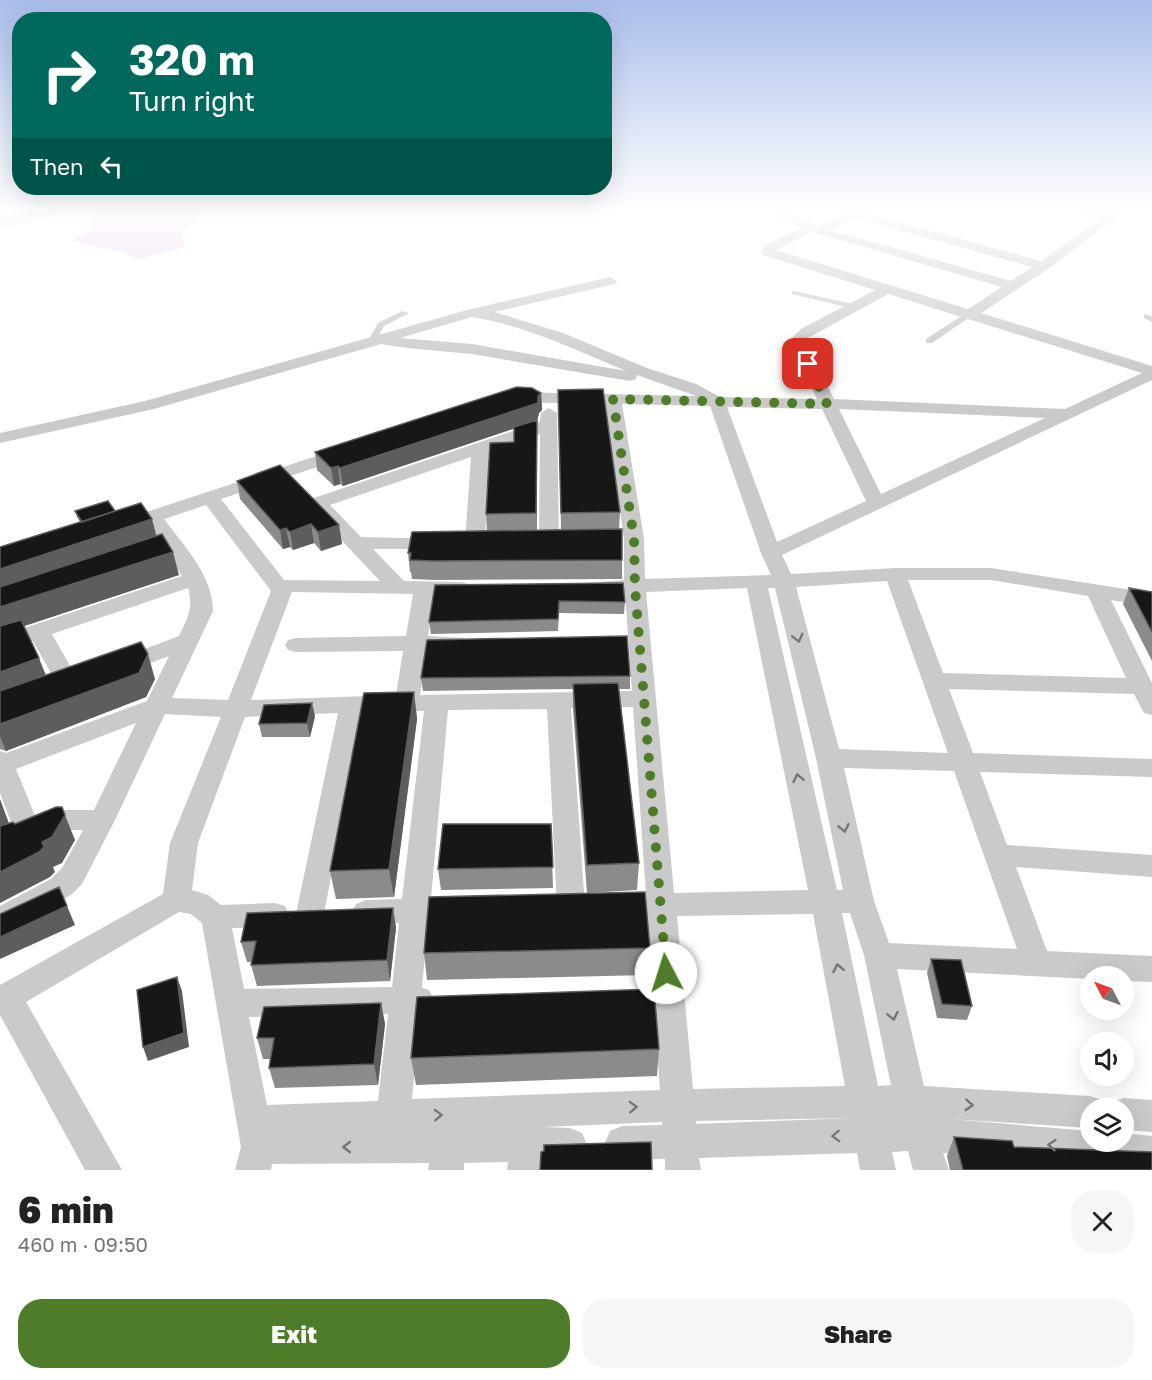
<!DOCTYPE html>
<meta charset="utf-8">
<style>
:root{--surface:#fff;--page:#f6f6f6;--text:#222;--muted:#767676;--accent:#4f7c28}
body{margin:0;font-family:"Golos Text",sans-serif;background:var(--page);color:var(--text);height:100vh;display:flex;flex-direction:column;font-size:22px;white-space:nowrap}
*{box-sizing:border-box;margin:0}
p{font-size:20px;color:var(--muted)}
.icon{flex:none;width:33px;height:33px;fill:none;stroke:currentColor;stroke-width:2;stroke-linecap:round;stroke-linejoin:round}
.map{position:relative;height:1170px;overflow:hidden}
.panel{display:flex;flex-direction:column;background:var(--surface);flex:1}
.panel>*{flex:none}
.banner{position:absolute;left:12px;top:12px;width:600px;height:183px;border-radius:24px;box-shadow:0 6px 24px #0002;background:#00695c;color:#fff;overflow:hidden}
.needle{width:39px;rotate:311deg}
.buttons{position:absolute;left:1080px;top:966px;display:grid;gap:12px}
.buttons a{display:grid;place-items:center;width:54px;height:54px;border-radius:50%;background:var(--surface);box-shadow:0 6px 24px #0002;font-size:30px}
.pin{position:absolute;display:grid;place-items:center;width:51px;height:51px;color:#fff;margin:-26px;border-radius:12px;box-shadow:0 3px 9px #0006}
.me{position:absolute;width:66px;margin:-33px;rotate:355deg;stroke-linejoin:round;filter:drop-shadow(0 0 4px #0008)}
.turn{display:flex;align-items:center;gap:21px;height:126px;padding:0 18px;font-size:27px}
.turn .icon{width:78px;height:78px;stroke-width:2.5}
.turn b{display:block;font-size:42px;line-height:51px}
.then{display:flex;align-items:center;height:57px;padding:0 18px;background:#0003;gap:12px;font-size:22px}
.round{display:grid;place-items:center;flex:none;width:63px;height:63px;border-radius:24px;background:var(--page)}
.headline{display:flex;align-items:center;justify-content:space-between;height:102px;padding:0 18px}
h1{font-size:36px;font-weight:800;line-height:45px}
.primary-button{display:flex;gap:12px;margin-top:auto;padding:12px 18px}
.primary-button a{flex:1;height:69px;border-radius:24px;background:var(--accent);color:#fff;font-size:24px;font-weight:800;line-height:69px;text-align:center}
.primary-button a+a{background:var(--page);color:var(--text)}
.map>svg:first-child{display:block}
.water{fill:#edcaed}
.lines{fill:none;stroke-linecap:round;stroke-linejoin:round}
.lane{fill:#cacaca;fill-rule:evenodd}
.street{fill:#cacaca;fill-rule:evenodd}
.wall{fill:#8b8b8b}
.shaded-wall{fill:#5d5d5d}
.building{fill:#171717;stroke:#5d5d5d;stroke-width:1.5}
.oneway{stroke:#757575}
.route{stroke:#4f7c28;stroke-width:10;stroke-dasharray:0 18}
</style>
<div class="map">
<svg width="1152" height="1170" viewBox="0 0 1152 1170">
<rect width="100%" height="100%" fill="#fff"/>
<path class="water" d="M0 211H73L0 229Z
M82 211H203L201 220 181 233 185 247 139 259 122 252 71 241 88 231 95 215Z"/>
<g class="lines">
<path class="lane" d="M794 291 857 305 858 307 854 309 792 294V292Z
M402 311 409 313 384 326 375 343H369L368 341 378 323Z
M966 313 973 315 932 343H926V339Z
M1144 314 1152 316V322L1144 318Z"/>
<path class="street" d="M768 211H783L819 226 843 213 862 212 1041 261 1101 219 1077 214 1075 211 1108 213 1112 211H1125L1048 269 981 313 1152 366V380L782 555 791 574 895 568H991L1152 593V607L1111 600 1152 683V715L1144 713 1134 694 949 689 973 753 1152 759V777L980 772 1007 845 1152 855V877L1016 867 1047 951 1152 956V982L1124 981V976H1090V979L897 969 924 1086 1090 1096 1102 1100 1105 1108H1090V1128L950 1119 1090 1131V1142H1124V1133L1152 1136V1170L943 1153 949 1170H913L908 1151 892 1152 896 1170H860L857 1153 699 1158 701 1170H665V1159L622 1160 610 1155 605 1143 610 1131 622 1126 662 1125V1122L542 1127 570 1128 582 1133 587 1145 582 1157 570 1162H542L543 1170H507L508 1162 464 1163V1170H428L429 1163 272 1164 271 1170H235L241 1147 202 923 191 914 179 912 26 1002 122 1170H85L0 1015V985L163 894 170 843 221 717 165 714 115 820 82 884 71 895 0 932V906L51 879 62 868 83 830H61L0 854V832L13 827 0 793V751L6 753 147 701 169 656 121 674 113 671 110 666 113 661 179 636C187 619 194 608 188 588L52 634 81 685 77 691 69 693 61 691 33 641 0 651V636L182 576 149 524 123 532 116 530 113 526 116 522 344 447 350 448 353 452 350 456 221 499 284 580 380 581 313 510 308 503 311 499 540 422 541 413 549 408 557 413 559 541 556 545H542L539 541 540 434 489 451 485 542 482 546H468L465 542 471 457 330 505 361 537 444 539 447 543 444 547 437 549H373L404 581 461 582 468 584 472 588 468 592 434 594 428 636 463 638 466 643 463 648 426 651 420 695 632 691 625 592 587 591 583 587 587 583 624 580V539L605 404 513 402 505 397 513 392 696 396 637 375 636 379 630 381 472 354 407 348 381 344 154 409 0 443V433L145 401 467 310 610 277 617 281 615 284 494 312 563 333 647 368 696 384 720 397 817 399 791 344 793 337 801 329 875 290 763 255 762 252 765 245 801 228ZM849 220H862L1032 267 1011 281 831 230ZM812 232 1002 287 968 309 776 250ZM888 294 1142 373 1065 409 834 399 807 344 808 338ZM472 317C527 326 575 350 626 371L472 344 400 338ZM622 404 710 406 761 553 771 575 645 579 644 539ZM727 407 822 409 866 501 777 542ZM839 409 1045 418 881 494ZM206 505 271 591 228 700 172 698 213 611C213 576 185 547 164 519ZM908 580H991L1088 596 1126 678 943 673ZM887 581 948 753 839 749 796 587ZM747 588 808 890 674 893 646 592ZM768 588H775L816 758 843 890H837ZM292 592 413 594 406 636 296 638 288 640 285 645 288 650 296 652 403 651 396 695 251 700ZM633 707 646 894 638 897 634 905 638 913 648 917 660 1090 412 1099 420 1013 429 1010 434 1000 429 990 422 988 428 922 455 921 465 917 469 909 465 901 455 897 431 898 448 710 547 709 557 907 561 915 571 919 581 915 585 907 571 708ZM424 711 402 899 366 900 356 904 352 912 356 920 366 924 399 923 392 987 244 989 232 928 275 927 285 924 289 915 285 906 275 903 221 905 208 895 192 890 198 843 245 717 338 713 296 914 300 922 310 926 320 922 324 914 362 712ZM136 723 94 810H59L36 818 16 769ZM844 768 954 771 1017 949 889 943 874 901ZM842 913H850L864 955 891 1085 878 1086ZM813 914 845 1086 693 1089 677 916ZM388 1014 378 1101 267 1105 249 1017ZM851 1118 696 1124V1121Z
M1124 1098 1152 1100V1132L1124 1130V1108H1109L1112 1102Z"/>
</g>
<path class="wall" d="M558 390 620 512 619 529 622 560V579L435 580 412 579 411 572H410L408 553 487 531 486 514 514 442V428L343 486 340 484 334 486 317 470 315 452 541 393 542 410 539 413 537 421V530L561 529Z
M237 481 339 525 342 544 321 551 314 543 293 550 290 547 283 549 240 499Z
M75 511H115L179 575 24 626 46 675 155 679 146 697 6 751 0 749V547L80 522 77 517Z
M435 585 625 602 624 614 559 613 558 631 431 634 429 622Z
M1129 588 1152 592V661L1123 604Z
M630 676V689H619L639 863 637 890 587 893 573 710V689L423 691 421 678Z
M414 692 417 719 394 897 336 899 330 871Z
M315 716 310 737H262L259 724Z
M551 824 553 888 441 890 438 869Z
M393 908 396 928 390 981 257 986 251 965 252 962H247L241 942Z
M650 948 648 975 427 980 424 953Z
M931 959 972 1006 967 1020 937 1018 927 973Z
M381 1003 385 1024 378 1085 275 1088 269 1068 270 1059H263L257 1038Z
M659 1049 657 1076 416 1085 411 1058Z
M954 1137 1152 1170H950L947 1156Z"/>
<path class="shaded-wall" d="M541 393 542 410 539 413 537 421V532V421L343 486 340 468 538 396Z
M338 466 340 484 334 486 331 468Z
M152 519 158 542 0 595V569Z
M311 524 314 543 293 550 290 532Z
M339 525 342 544 321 551 318 532Z
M286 528 290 547 283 549 280 530Z
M173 552 179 575 0 634V607Z
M148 654 155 679 146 697 6 751 0 736V724Z
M39 658 48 682 0 700V672Z
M414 692 417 719 394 897 389 869Z
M312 703 315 716 310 737 307 723Z
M0 799 10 826 0 830Z
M65 815 75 840 62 863 53 867 55 872 50 877 0 903V872L42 842Z
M59 887 75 925 0 959V937Z
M393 908 396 928 390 981 387 960Z
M177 977 182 991 189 1047 148 1061 143 1047Z
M381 1003 385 1024 378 1085 374 1064Z"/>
<path class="building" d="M517 387 532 388 541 393 538 396V403L340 468 338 466 331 468 315 452Z
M603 389 620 512 561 513 558 390Z
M537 420 536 513 486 514 490 443 514 442V427Z
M280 465 339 525 318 532 311 524 290 532 286 528 280 530 237 481Z
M108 501 115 511 82 522 75 511Z
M141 503 152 519 0 569V547Z
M622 529V560L433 561 410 560 411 553H408L412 532Z
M162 534 173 552 0 607V587Z
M623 583 625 602 559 601 558 619 429 622 435 585Z
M1129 588 1152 592V632Z
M21 620 39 658 0 672V626Z
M627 636 630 676 421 678 427 640Z
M141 642 148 654 139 673 0 724V691Z
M618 683 639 863 587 865 573 684Z
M414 692 389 869 330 871 364 693Z
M312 703 307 723 259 724 264 705Z
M56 807H62L65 815 52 837 42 842 44 847 39 852 0 872V826L13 822 15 824Z
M443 824H551L553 867 438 869Z
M59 887 67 906 0 937V914Z
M645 892 650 948 424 953 429 897Z
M393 908 387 960 251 965 256 941 241 942 247 913Z
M931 959 961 960 972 1006 942 1004Z
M177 977 184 1033 143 1047 137 990Z
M654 989 659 1049 411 1058 417 997Z
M381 1003 374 1064 269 1068 274 1038H257L264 1007Z
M954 1137 1012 1141 1014 1147 1152 1152V1170H963Z
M651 1142 652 1170H540L541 1152 544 1151V1145Z"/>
<defs><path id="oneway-chevron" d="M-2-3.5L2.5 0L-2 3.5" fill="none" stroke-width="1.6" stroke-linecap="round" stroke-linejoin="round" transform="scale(1.5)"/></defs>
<g class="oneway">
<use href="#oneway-chevron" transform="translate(798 638) rotate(76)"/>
<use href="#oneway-chevron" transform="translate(798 778) rotate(-102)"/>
<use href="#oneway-chevron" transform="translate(844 828) rotate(78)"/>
<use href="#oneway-chevron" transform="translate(838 968) rotate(-101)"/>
<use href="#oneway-chevron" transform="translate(893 1016) rotate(78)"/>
<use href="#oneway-chevron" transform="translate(969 1105) rotate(3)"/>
<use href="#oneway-chevron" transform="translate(633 1107) rotate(-2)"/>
<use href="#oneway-chevron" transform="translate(438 1115) rotate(-2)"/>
<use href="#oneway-chevron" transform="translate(836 1136) rotate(178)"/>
<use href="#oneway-chevron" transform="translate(1052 1145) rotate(-175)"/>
<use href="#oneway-chevron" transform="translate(347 1147) rotate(180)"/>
</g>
<linearGradient id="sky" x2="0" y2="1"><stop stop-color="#aabdea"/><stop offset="0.56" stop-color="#fff"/><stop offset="1" stop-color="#fff" stop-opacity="0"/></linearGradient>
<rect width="1152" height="374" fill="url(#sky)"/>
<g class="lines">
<path class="route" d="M666 973 635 587 634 539 613 399 827 404 808 364"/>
</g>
</svg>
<div class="buttons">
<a><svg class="needle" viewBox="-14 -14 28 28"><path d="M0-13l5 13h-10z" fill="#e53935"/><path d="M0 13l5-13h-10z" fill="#767676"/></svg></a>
<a><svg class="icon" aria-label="sound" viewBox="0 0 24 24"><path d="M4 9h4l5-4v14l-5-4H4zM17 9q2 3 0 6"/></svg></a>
<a><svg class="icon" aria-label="layers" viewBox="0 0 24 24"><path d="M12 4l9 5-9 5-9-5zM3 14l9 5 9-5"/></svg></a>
</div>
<div class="pin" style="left:808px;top:364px;background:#d93025"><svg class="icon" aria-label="arrive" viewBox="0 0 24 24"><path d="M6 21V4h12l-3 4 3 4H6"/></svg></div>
<svg class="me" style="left:666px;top:973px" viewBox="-20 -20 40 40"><circle r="19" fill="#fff"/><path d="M0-13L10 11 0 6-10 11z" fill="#4f7c28"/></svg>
<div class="banner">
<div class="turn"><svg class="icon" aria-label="right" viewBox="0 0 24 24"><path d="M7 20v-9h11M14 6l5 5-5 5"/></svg><div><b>320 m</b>Turn right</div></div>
<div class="then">Then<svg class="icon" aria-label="left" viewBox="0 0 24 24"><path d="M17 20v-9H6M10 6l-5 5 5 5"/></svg></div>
</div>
</div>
<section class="panel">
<div class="headline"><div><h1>6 min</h1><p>460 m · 09:50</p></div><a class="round"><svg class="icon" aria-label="close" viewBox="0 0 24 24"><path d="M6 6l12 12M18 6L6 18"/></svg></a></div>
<div class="primary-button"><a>Exit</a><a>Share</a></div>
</section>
